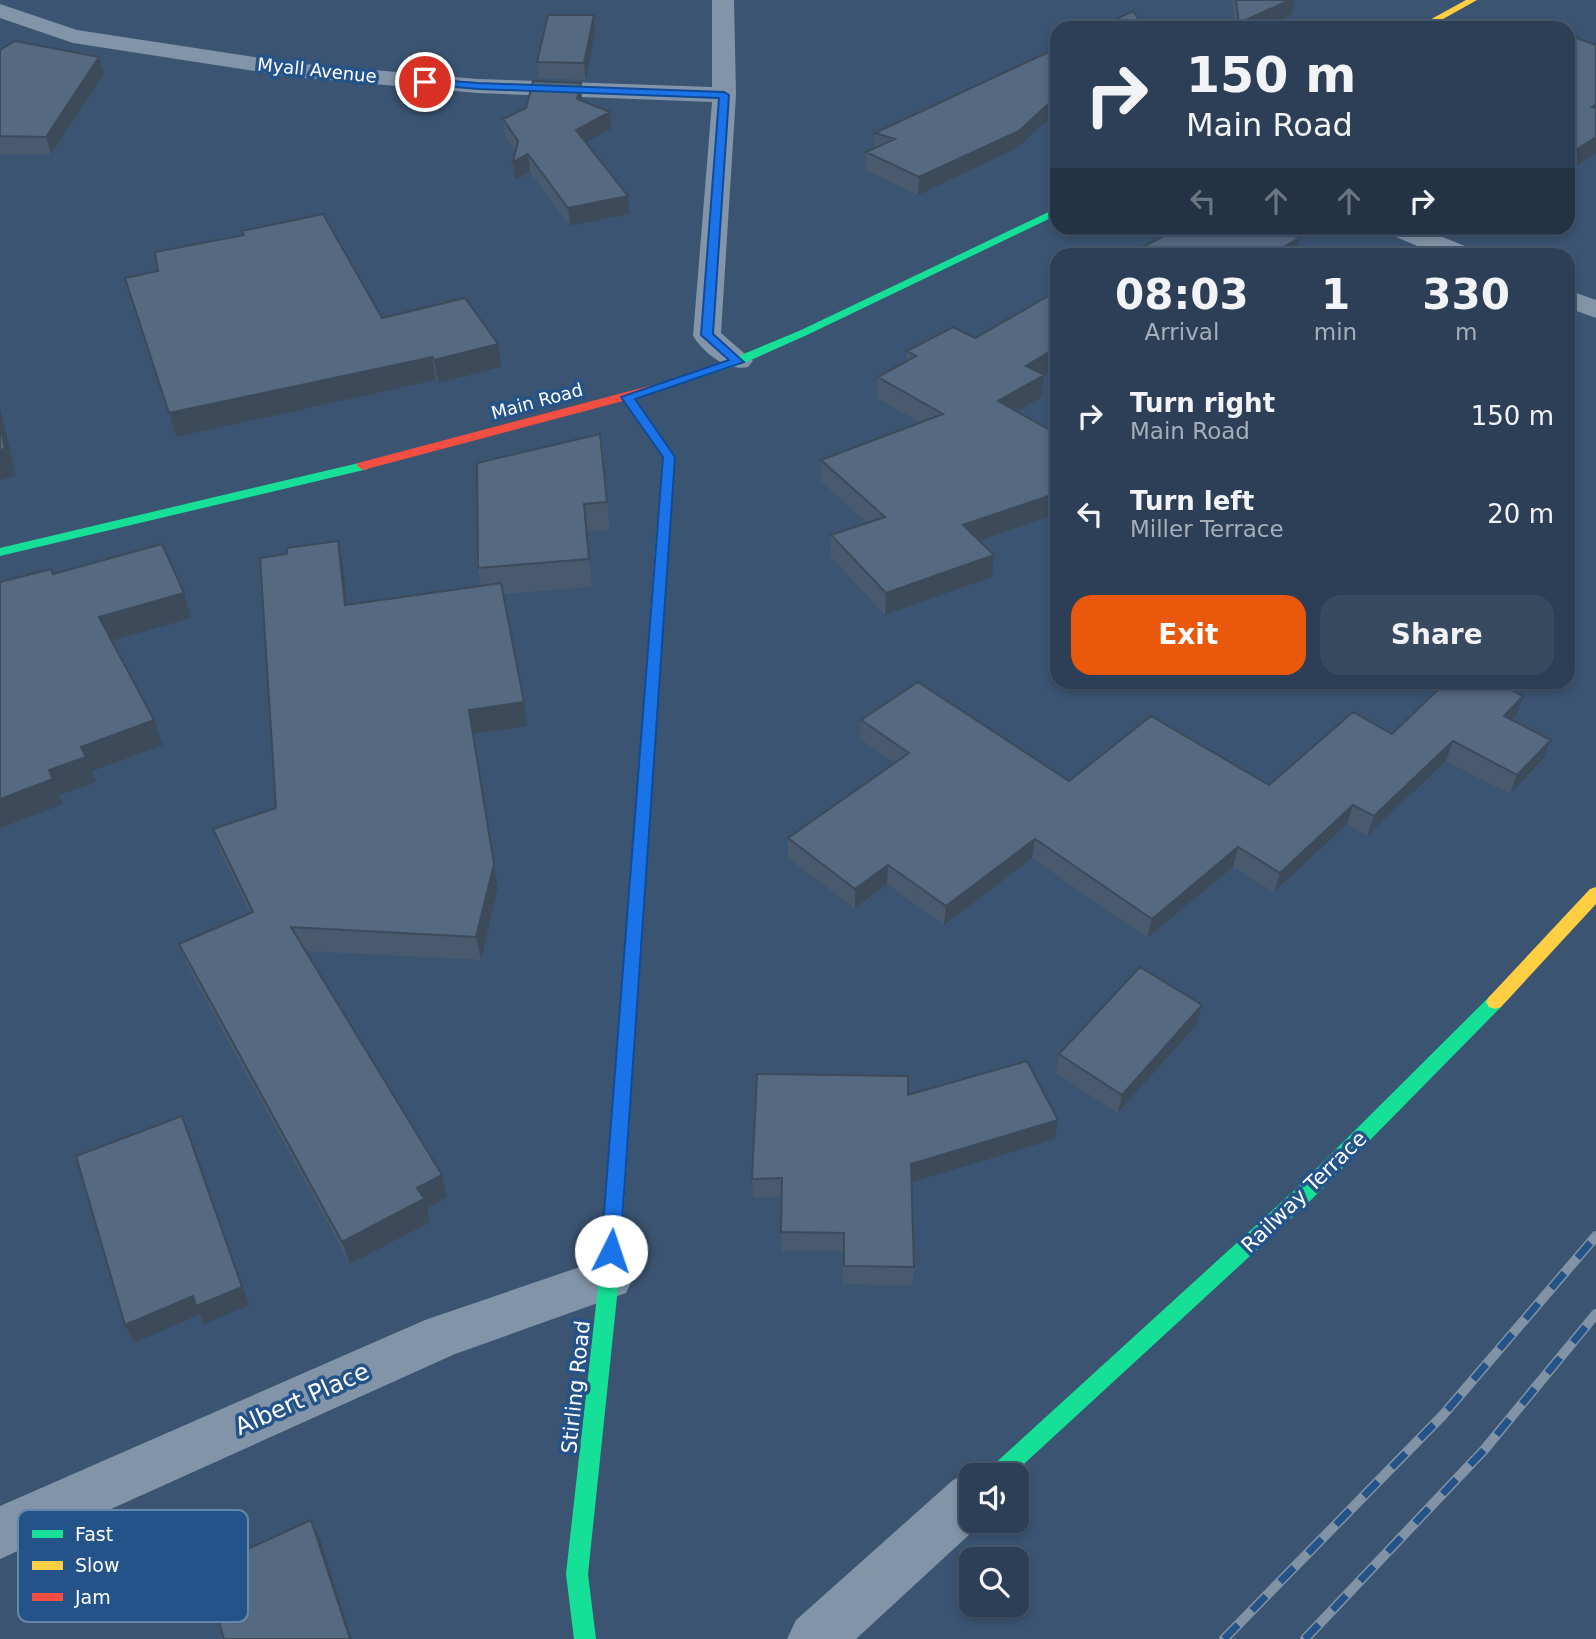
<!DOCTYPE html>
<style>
:root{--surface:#2c3f56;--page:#384a60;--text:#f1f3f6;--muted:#a6afb9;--line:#48586c;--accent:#ea580c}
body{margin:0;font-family:"DejaVu Sans",sans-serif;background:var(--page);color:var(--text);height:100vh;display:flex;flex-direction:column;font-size:26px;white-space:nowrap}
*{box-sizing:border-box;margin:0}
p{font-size:23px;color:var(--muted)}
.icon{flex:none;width:38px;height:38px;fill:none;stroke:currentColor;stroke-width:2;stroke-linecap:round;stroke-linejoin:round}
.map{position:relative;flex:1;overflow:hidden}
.side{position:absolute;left:1050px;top:248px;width:525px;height:441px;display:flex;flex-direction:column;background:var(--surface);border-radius:21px;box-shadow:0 4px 10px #0003,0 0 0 2px var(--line)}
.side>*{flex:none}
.top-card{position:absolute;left:1050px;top:21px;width:525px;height:214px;border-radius:21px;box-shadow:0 4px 10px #0003,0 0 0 2px var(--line);background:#2c3f56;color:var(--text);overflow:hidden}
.buttons{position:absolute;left:959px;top:1463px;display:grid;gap:14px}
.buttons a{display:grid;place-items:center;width:70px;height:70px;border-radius:14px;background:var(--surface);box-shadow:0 4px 10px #0003,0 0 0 2px var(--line);font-size:35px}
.pin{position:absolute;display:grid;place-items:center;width:60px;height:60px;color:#fff;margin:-30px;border:4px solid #fff;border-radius:50%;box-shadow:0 2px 7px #0007}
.me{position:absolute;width:77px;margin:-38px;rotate:4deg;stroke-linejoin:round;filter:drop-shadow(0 0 5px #0008)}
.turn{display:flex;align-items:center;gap:24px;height:147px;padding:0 21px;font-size:32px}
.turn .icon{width:91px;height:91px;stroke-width:2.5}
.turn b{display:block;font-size:49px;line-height:60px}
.lanes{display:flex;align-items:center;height:66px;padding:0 21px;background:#0003;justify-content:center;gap:35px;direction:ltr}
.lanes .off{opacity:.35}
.eta{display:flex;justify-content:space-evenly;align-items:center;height:119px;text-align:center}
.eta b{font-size:42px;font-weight:700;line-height:49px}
.primary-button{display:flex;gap:14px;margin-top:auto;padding:14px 21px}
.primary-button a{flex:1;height:80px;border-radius:21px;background:var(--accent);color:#fff;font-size:28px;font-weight:700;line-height:80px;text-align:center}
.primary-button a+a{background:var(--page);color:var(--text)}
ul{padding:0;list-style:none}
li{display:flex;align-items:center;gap:21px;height:98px;padding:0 21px}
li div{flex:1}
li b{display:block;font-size:26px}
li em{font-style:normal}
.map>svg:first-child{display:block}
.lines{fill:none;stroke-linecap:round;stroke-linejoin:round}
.street{fill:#8294a7;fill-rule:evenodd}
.fast{fill:#16e098;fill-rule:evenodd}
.slow{fill:#ffcf43;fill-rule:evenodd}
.jam{fill:#f24e42;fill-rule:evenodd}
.rail-casing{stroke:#8293a5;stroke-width:10}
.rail{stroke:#245389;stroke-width:7;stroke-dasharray:20;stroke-linecap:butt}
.wall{fill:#495a6f}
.shaded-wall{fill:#3c4a5a}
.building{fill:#556981;stroke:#3c4a5a;stroke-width:2}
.route{fill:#1a73e8;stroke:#114b97;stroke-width:2}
.labels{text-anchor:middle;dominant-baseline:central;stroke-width:7;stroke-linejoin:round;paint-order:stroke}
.far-street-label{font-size:18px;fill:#fff;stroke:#245389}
.street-label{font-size:21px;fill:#fff;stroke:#245389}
.near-street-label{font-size:24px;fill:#fff;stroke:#245389}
.key{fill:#245389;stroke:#6687ac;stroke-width:2}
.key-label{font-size:19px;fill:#fff}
</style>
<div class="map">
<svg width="1596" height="1639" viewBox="0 0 1596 1639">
<rect width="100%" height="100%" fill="#3b5472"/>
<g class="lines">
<path class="street" d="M712 0H734L736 95 721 333 753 361 748 367C727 372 704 353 693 336L712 102 478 93 293 77 73 43 0 18V4L77 30 293 63 478 79 712 87Z
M1385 228H1420L1475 250 1478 256H1441L1389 234Z
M1568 290 1596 300V318L1568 308Z
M609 1257 626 1263 633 1278 626 1293 455 1354 0 1559V1506L425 1320Z
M971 1472 978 1475H971V1521H984L856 1639H787L796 1620 953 1480Z"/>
<path class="fast" d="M1057 208V215L807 335 742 364 653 393 649 394 643 390 734 358 799 331Z
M627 393 631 394 675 457 668 561 661 565 654 561 663 457 621 397Z
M363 462 368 463V469L0 556V548Z
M634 932 640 933 642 938 619 1278 588 1574 596 1639H574L566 1574 599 1278 626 938 628 933Z
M1495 995 1501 997 1504 1002 1501 1007 1312 1199 1012 1475H987L990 1468 1298 1187 1489 997Z"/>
<path class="slow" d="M1466 0H1477L1427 28H1415Z
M1596 887V904L1501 1007 1495 1009 1489 1007 1486 1002 1489 997 1590 889Z"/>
<path class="jam" d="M649 386 655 390 653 393 363 470 357 466 358 463Z
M661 557 668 561 642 938 640 943H628L626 938 654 561Z"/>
<defs>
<path id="rail" d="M1224 1639 1443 1415 1596 1236
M1305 1639 1484 1450 1596 1314"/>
</defs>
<use href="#rail" class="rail-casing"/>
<use href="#rail" class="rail"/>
</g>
<path class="wall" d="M1232 0H1294L1292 14 1262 28H1235Z
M594 15 595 32 586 80 539 78 537 62Z
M0 50 99 57 104 74 51 154H0Z
M581 83 582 101 611 129 586 142 629 214 570 226 530 172 515 180 513 162 516 152 505 137 503 119Z
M875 133 1017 148 918 195 866 170V152L875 148Z
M242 231 382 318 501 367 438 383 436 380 176 437 125 278 158 271 243 235Z
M1057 291V367L1044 375 1042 397 1016 411 1057 434V514L979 541 992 577 885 615 831 557V535L867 523 821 481V460L919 422 877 398 878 377 906 361 907 351 975 338Z
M600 434 610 530 587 531 592 587 503 594 524 702 527 726 473 734 498 888 481 960 305 951 442 1175 447 1197 427 1208 430 1222 350 1264 188 967 179 944 250 913 221 853 213 829 276 808 287 554 338 541 343 564 348 605 481 586 478 568Z
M1516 715 1512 720 1543 759 1510 794 1446 761 1367 836 1347 824 1274 892 1233 867 1147 938 1032 858 944 925 887 884 855 908 788 858V838L895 763 860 739 861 720 1069 781 1269 785 1392 734Z
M1202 1005 1197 1024 1118 1113 1056 1073 1059 1054Z
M908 1095 1058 1120 1055 1139 911 1182 914 1267 912 1286 843 1284V1251H782V1197H753L752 1179Z"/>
<path class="shaded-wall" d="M1290 0H1294L1292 14 1262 28H1238L1239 23Z
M594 15 595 32 586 80 584 63Z
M1139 20 1138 28H1131Z
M99 57 104 74 51 154 46 137Z
M581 83 582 100 579 117 577 99Z
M1057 96V111L1017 148 918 195 919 177Z
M610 112 611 129 578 147 576 130Z
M1596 137V153L1568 171V155Z
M528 154 530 172 515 180 513 162Z
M628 196 629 214 570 226 568 208Z
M1277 228H1308L1272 248Z
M1299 238 1295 256H1268Z
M498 344 501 367 438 383 434 360Z
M1057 347V367L1030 383 1044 375 1042 397 997 423 998 401 1026 366Z
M432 357 436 380 176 437 169 413Z
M0 407 16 476 0 480Z
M1057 493V514L961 547 963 525Z
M1576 537 1569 557H1568V544Z
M338 541 343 564 350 629 345 605Z
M994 555 992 577 885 615 886 593Z
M184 593 191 618 107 642 99 617Z
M1523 696 1516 715 1497 736 1504 716Z
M524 702 527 726 473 734 498 888 481 960 476 937 469 710Z
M154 720 163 745 92 771 96 782 59 795 63 804 0 828V799L49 770 81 747Z
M1551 740 1543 759 1510 794 1517 775Z
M1453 741 1446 761 1367 836 1374 816Z
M1353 805 1347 824 1274 892 1280 873Z
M1035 839 1032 858 944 925 946 906Z
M1238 847 1233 867 1147 938 1152 919Z
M888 865 887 884 855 908V889Z
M1202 1005 1197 1024 1118 1113 1122 1095Z
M182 1116 190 1135 249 1305 204 1324 200 1314 134 1343 125 1325 193 1296Z
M1058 1120 1055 1139 909 1183 911 1164Z
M442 1175 447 1197 427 1208 430 1222 350 1264 342 1242 417 1188Z
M311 1520 319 1536 352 1639H350Z"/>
<path class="building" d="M1236 0H1290L1239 23Z
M1133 11 1139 20 1131 28H1098Z
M548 15H594L584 63 537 62Z
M1568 35 1596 45V104L1592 107 1596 108V137L1568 155Z
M15 41 99 57 46 137 0 136V50Z
M1057 48V96L1019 131 919 177 866 152 895 139 875 133Z
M533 81 581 83 577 99 610 112 576 130 628 196 568 208 528 154 513 162 518 141 503 119 526 108Z
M323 214 382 318 465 298 498 344 434 360 432 357 169 413 125 278 158 271 155 252 244 235 242 231Z
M1178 228H1277H1276L1299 238 1268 256H1127Z
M1057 291V347L1026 366 1044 375 998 401 1057 434V493L963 525 994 555 886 593 831 535 885 517 821 460 943 414 878 377 916 356 907 351 953 327 975 338Z
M0 424 5 449 0 450Z
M600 434 607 502 584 504 589 559 478 568 477 463Z
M1568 533 1576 537 1568 544Z
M338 541 345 605 501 583 524 702 469 710 494 864 476 937 291 927 442 1175 417 1188 424 1199 342 1242 179 944 253 912 213 829 276 808 260 558 287 554V548Z
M162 544 184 593 99 617 154 720 81 747 86 757 49 770 53 779 0 799V582L51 569 53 574Z
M918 682 1069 781 1151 716 1269 785 1353 712 1392 734 1446 682H1496L1523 696 1504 716 1551 740 1517 775 1453 741 1374 816 1353 805 1280 873 1238 847 1152 919 1035 839 946 906 888 865 855 889 788 838 909 753 861 720Z
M1140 967 1202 1005 1122 1095 1059 1054Z
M1027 1061 1058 1120 911 1164 914 1267 844 1266V1233L781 1232 782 1178 752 1179 757 1074 908 1076V1095Z
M182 1116 242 1287 196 1306 193 1296 125 1325 76 1156Z
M311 1520 350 1639H224L204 1569Z"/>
<path class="route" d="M425 79 478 83 724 92 729 95 713 334 744 362 635 399 675 457 620 1251 617 1257 611 1259 604 1257 601 1251 663 457 621 397 729 360 701 335 719 98 478 89 422 84 420 82Z"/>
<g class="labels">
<g class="far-street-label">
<text transform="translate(317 70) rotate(6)">Myall Avenue</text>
<text transform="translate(537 401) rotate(-15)">Main Road</text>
</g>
<g class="street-label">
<text transform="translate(1304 1192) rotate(-44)">Railway Terrace</text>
<text transform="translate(576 1387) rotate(-84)">Stirling Road</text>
</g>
<g class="near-street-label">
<text transform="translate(302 1399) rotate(-24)">Albert Place</text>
</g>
</g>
<rect x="18" y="1510" width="230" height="112" rx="10" class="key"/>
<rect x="32" y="1530" width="31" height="8" fill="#16e098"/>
<rect x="32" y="1561" width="31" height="9" fill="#ffcf43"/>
<rect x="32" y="1593" width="31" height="8" fill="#f24e42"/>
<g class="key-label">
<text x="75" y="1541">Fast</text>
<text x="75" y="1572">Slow</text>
<text x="75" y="1604">Jam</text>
</g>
</svg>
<div class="buttons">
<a><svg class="icon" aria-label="sound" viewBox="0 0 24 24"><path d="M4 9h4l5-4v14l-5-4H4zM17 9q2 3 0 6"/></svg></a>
<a><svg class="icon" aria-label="search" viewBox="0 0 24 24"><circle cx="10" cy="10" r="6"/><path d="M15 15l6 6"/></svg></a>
</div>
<div class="pin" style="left:425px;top:82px;background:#d93025"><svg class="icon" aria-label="arrive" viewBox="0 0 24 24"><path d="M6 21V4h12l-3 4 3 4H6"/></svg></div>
<svg class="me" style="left:611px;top:1251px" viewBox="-20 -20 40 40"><circle r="19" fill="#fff"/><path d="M0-13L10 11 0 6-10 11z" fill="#1a73e8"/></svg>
<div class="top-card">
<div class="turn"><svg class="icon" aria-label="right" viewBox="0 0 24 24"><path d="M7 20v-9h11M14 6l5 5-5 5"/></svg><div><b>150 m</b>Main Road</div></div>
<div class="lanes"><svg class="icon off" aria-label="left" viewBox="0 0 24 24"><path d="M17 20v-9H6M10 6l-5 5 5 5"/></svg><svg class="icon off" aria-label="ahead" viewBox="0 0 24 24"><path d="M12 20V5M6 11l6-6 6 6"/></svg><svg class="icon off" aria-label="ahead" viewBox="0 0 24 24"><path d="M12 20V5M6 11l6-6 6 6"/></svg><svg class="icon" aria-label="right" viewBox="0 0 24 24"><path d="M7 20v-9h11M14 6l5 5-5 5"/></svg></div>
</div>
<section class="side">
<div class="eta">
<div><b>08:03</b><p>Arrival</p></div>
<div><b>1</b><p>min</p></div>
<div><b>330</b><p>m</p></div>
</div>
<ul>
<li><svg class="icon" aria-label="right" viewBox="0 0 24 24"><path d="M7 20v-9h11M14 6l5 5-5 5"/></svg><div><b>Turn right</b><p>Main Road</p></div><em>150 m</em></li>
<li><svg class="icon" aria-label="left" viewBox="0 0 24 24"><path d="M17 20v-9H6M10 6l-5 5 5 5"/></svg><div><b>Turn left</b><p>Miller Terrace</p></div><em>20 m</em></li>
</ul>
<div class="primary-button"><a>Exit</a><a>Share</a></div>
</section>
</div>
